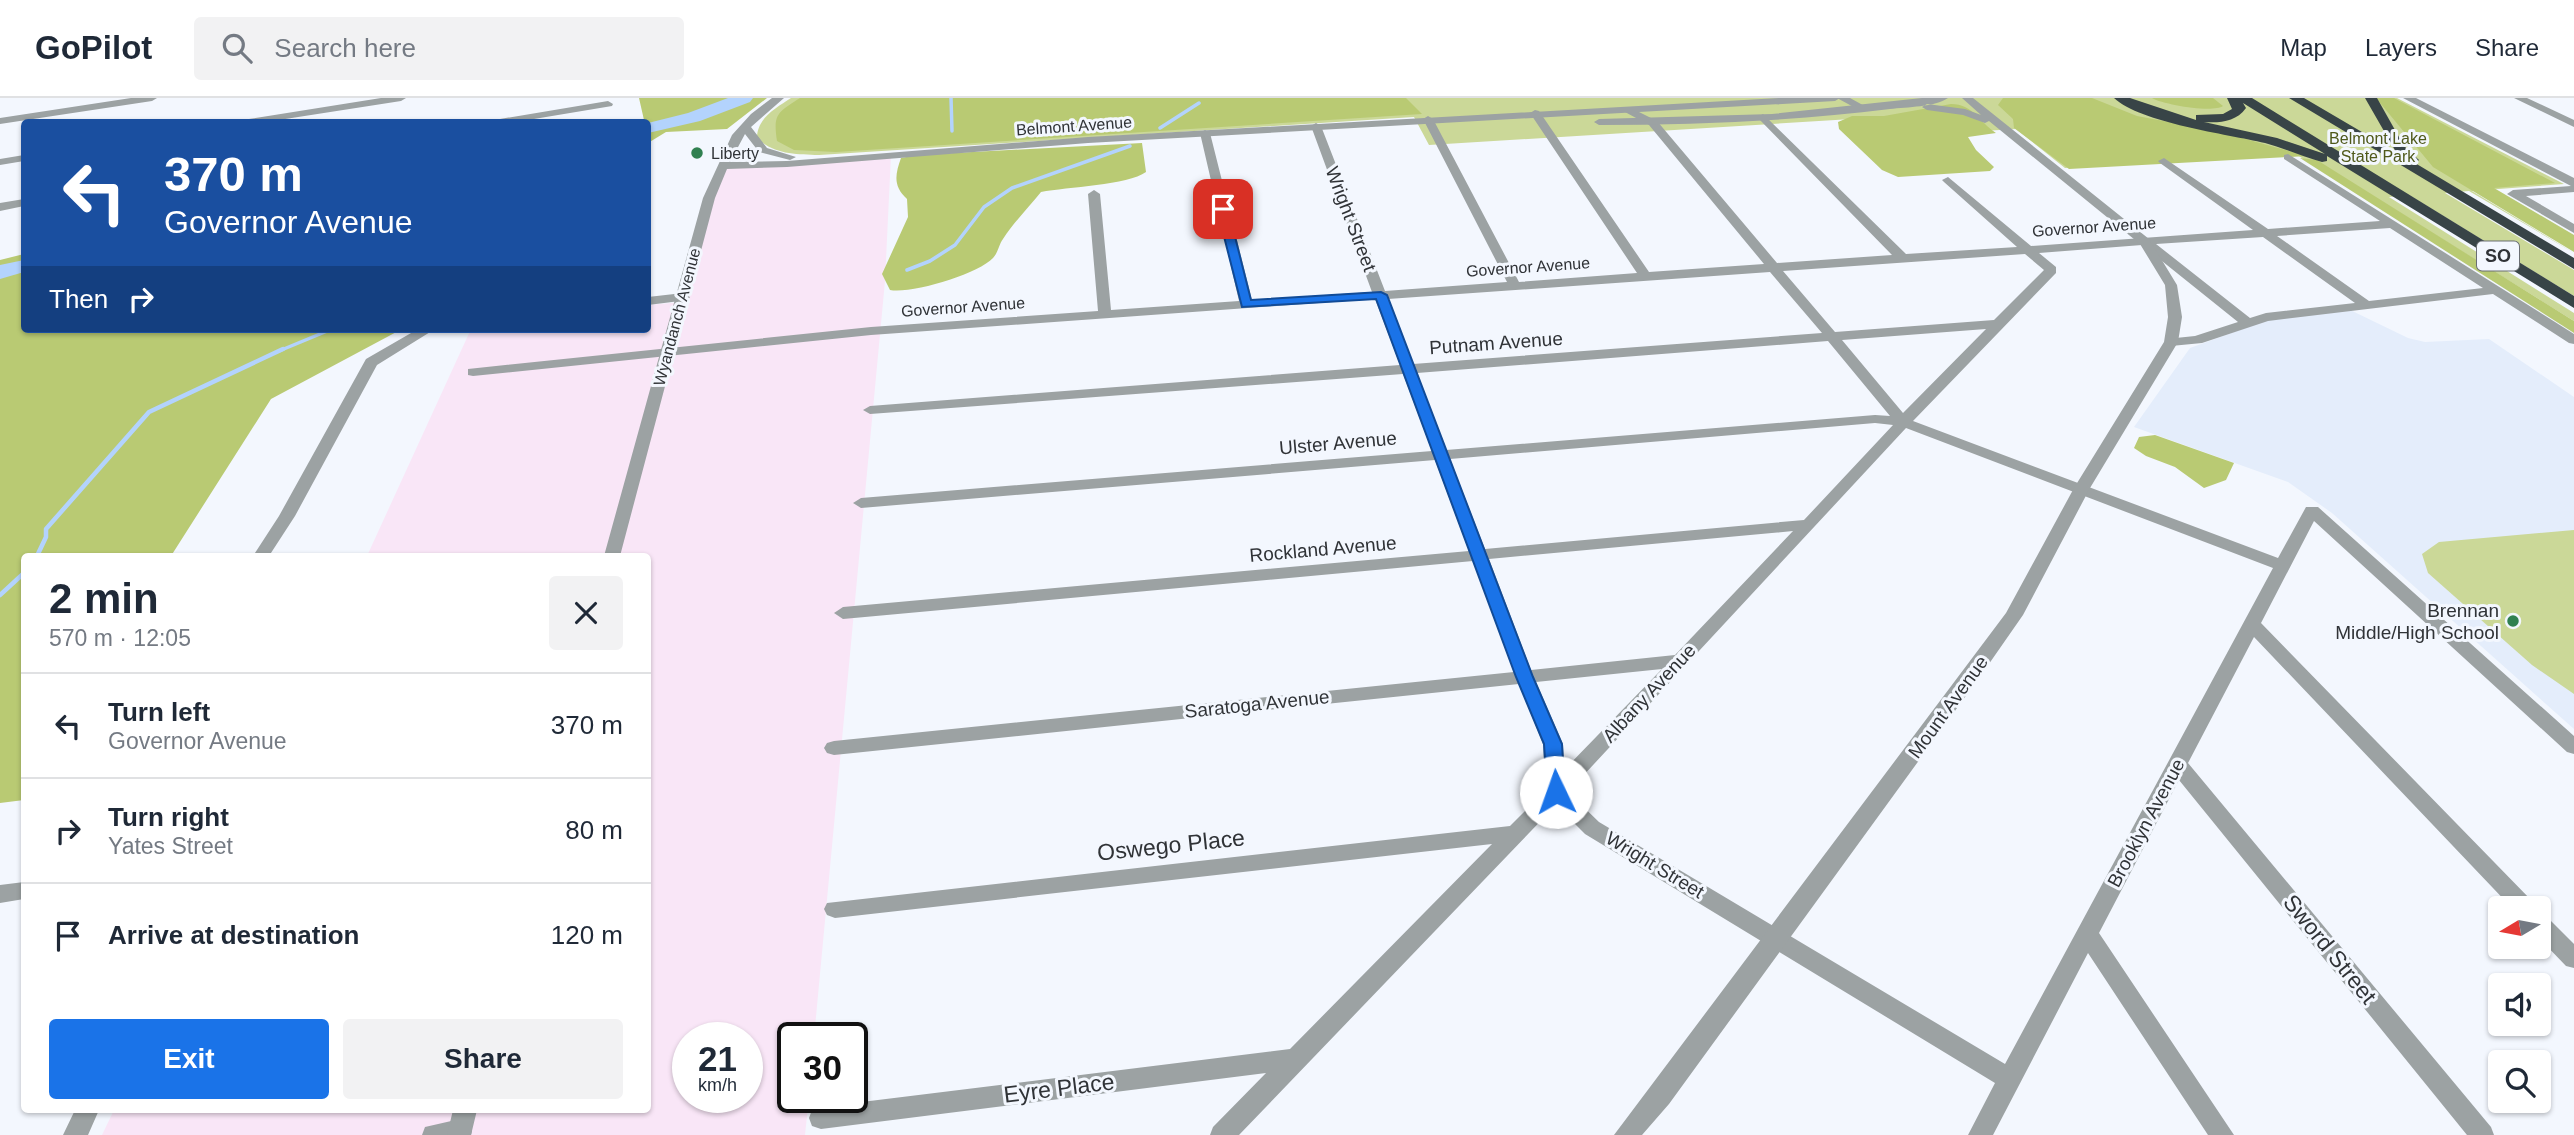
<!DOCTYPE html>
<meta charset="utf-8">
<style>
:root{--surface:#fff;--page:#f2f2f3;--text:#1f2937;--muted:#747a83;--line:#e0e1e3;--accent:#1a73e8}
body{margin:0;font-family:Arial,sans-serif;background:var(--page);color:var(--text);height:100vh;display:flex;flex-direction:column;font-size:26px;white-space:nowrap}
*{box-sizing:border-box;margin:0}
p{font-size:23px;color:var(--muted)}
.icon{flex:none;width:38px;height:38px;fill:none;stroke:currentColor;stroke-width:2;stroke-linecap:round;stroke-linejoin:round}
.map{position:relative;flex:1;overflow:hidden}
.side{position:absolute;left:21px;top:455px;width:630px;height:560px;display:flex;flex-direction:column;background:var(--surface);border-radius:7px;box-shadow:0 2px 5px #0004}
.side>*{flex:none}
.guide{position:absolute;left:21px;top:21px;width:630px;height:214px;border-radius:7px;box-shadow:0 2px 5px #0004;background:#1a4fa0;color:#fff;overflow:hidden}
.needle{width:46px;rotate:260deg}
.buttons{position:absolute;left:2488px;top:798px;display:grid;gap:14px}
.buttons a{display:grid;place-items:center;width:63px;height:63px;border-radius:7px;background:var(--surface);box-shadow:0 2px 5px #0004;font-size:35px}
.speed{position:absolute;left:672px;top:924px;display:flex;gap:14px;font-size:35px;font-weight:700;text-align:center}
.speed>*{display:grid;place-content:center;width:91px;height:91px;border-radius:50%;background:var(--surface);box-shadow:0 2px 5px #0004;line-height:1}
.speed small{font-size:18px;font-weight:400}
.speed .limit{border:4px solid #111;border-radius:10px;background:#fff;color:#111}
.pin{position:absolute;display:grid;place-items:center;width:60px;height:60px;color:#fff;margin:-30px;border-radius:14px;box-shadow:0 4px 10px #0006}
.me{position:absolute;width:77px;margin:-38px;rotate:357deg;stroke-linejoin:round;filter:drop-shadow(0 0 5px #0008)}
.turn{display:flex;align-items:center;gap:24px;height:147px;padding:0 28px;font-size:32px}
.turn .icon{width:91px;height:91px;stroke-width:2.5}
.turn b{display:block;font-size:49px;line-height:60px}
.then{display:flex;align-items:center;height:66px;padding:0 28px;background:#0003;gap:14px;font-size:26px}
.round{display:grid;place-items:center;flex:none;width:74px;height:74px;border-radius:7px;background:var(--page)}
.headline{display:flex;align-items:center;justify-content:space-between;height:119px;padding:0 28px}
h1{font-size:42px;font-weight:700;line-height:52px}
.action{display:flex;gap:14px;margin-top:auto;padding:14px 28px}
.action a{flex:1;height:80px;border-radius:7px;background:var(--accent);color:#fff;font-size:28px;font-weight:700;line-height:80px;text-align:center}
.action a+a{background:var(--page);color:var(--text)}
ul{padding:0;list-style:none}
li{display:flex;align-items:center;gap:21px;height:105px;padding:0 28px;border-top:2px solid var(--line)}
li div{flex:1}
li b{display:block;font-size:26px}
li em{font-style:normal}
header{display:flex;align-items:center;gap:42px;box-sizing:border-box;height:98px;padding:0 35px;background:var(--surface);border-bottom:2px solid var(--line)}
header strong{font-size:33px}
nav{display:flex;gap:38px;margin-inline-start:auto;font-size:24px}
.search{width:490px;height:63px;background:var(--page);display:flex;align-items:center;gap:18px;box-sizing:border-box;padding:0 24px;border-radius:7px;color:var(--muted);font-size:26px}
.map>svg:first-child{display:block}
.industrial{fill:#f9e6f7;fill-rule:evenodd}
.built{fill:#e4edfb}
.green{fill:#cbd898}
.forest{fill:#b9ca73}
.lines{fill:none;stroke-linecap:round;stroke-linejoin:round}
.stream-far1{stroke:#b3d3fd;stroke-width:3.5}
.stream{stroke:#b3d3fd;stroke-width:4.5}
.river{fill:#b3d3fd;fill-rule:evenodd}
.minor{fill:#9ca2a3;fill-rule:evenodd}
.tertiary{fill:#9ca2a3;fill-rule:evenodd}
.motorway{fill:#384447;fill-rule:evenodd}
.route{fill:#1a73e8;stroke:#114b97;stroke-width:2}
.poi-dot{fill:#308050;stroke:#f3f7fe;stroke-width:2.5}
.labels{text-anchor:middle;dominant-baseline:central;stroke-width:6;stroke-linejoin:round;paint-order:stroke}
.far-street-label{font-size:16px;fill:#303337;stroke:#f3f7fe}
.far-park-label{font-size:16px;fill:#4f591b;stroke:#f3f7fe}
.far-poi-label{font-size:16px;fill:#303337;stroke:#f3f7fe;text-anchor:start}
.shield{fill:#f3f7fe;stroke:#6a6e73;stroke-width:2}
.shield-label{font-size:18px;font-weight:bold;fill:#303337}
.street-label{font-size:19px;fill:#303337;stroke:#f3f7fe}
.poi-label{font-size:19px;fill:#303337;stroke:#f3f7fe;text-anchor:end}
.near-street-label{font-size:23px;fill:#303337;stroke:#f3f7fe}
</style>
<header>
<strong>GoPilot</strong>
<div class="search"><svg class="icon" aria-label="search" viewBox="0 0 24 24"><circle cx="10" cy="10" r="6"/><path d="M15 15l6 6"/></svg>Search here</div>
<nav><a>Map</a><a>Layers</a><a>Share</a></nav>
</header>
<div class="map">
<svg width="2574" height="1037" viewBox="0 0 2574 1037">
<rect width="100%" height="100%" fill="#f3f7fe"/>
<path class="industrial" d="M891 57 885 183 814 940H793V999H809L805 1037H102L114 1012H648V458H367L471 231H648V207L682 204 722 68ZM688 940H747V999H688Z"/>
<path class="built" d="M2344 209 2408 240 2425 244 2489 241 2574 299V631L2332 415 2288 384 2134 329 2190 250 2267 222Z"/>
<path class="green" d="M791 0H2397L2564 86 2472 93 2574 155 2469 93 2445 95 2574 172V198L2409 97 2389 99 2574 215V223L2376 100H2366L2294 55 2065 70 2016 31 1888 39 1868 20 1429 47 1414 19 819 57C796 56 775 57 757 40 757 20 776 10 791 0Z
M2574 432V596L2532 567 2428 475 2422 456 2439 444Z"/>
<path class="forest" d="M639 0H767L727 31 666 34 648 45V24H636L644 22Z
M800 0H1406L1422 16 836 54 794 52 777 43C773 16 777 15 800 0Z
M2003 0H2092L2137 18 2217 33 2307 58 2069 71 2014 30 2013 21 1998 7Z
M2152 0H2213L2223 8C2213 15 2164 7 2152 0Z
M2376 0H2394L2555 85 2494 90 2574 137V154L2433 69Z
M1951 6C1973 6 1979 24 1996 35L1968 39 1976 52 1994 69 1990 73 1898 79 1882 72 1839 31 1838 24 1852 18H1884Z
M1142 45 1146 74C1128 87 1067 89 1041 94 1029 109 1014 124 1003 141 999 146 998 155 993 160 978 176 912 196 890 192L882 176 908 119 907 101C893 88 895 77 901 60L917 57Z
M2300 60 2317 62 2574 223V235Z
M24 156V231H402L271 301 171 458H24V702L0 705V162Z
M2155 337 2234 365 2226 382 2204 390 2175 369 2146 358 2134 350 2139 339Z"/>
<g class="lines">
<path class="stream-far1" d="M951 0 952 33
M1160 30 1199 5
M907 172 930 163 955 147 984 109 1012 90 1130 48
M279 253 332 231"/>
<path class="stream" d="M37 458 46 439V431L149 314 283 251
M0 497 24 475"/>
<path class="river" d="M728 0H753L750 4 700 23 648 35V25L688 15Z
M24 162V174L0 181V167Z"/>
<path class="minor" d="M131 0H157L152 3 0 26V20Z
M381 0H406L401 3 266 24H244L249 21Z
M1837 0H1850L1870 11 1861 13Z
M2403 0H2416L2574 80V94L2526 98 2574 126V135L2507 96 2513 92 2571 88Z
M2514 0H2527L2574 22V29Z
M608 3 613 6 612 8 516 24H495L500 21Z
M1629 9 1657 23 1777 165 1892 157 1759 21 1758 19 1763 16 1906 156 2017 149 1944 84 1942 82 1948 79 2031 148 2253 132 2160 65 2158 63 2164 60 2268 131 2380 123 2284 61V57L2288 56 2574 236V246L2569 245 2493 196 2268 223 2202 245 2171 248 2166 247V241L2195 238 2238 224 2142 147 2039 155 2056 169V175L1913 323 2278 460 2306 409H2318L2574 638V656L2567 654 2314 423 2261 525 2533 804 2536 810H2512L2254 539 2188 665 2491 1029 2494 1037H2467L2179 682 2099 835 2234 1037H2208L2088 855 1993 1037H1968L1995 985 1585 736 1556 707 1239 1037H1210L1213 1029 1266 975 821 1031 812 1028 809 1020 812 1012 821 1009 1290 951 1492 746 835 820 827 817 824 811 827 805 1510 728 1546 692 1543 646 1519 586 834 657 827 655 824 650 827 645 834 643 1514 574 1473 463 843 521 834 515 843 509 1469 453 1435 362 861 410 853 405 861 400 1432 353 1403 276 870 316 863 312 870 308 1400 267 1375 201 871 237 473 278 468 277V271L871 229 1098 213 1088 96 1094 92 1100 96 1111 212 1239 203 1200 35 1205 32 1210 35 1252 202 1372 194 1311 28 1316 25 1321 28 1385 193 1507 184 1423 21 1428 18 1433 21 1519 184 1637 175 1530 15 1535 12 1539 13 1649 174 1764 166 1649 27 1625 14V10ZM2390 130 2483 190 2369 203 2277 138ZM2263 139 2355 205 2266 215 2250 220 2156 146ZM2025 156 2044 172 1994 222 1835 234 1783 173ZM1770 174 1822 235 1413 266 1388 201ZM1986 231 1903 315 1842 242ZM1828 243 1890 318 1875 317 1446 352 1417 275ZM1875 325 1893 327 1804 422 1485 451 1450 361ZM1906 330 2273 470 2005 966 1599 724 1568 694ZM1793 433 1675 557 1531 572 1489 461ZM1662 571 1564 672 1563 646 1536 584Z
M24 57V63L0 67V61Z
M24 101V108L0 113V105Z
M683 195 690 199 688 202 648 207V199Z
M418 231H435L377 267 295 418 269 458H253L279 418 366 261Z
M24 784V801L0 805V787Z
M2539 816 2547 819 2574 846V870L2566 868 2539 840Z
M75 1012H99L88 1037H63Z
M460 1021 469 1025 472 1033 471 1037H422L425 1029Z"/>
<path class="tertiary" d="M772 0H784L751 29 767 50 796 59 790 62 759 54 745 36 730 64 787 63 1088 39 1779 0H1840L1835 3 1088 45 787 69 727 71 715 100 620 458H604L703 100 732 37 751 16Z
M1922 0H1948C1935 9 1907 9 1890 11 1794 23 1697 27 1599 27L1594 24 1599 21 1772 16Z
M1962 0H1973L2149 141 2177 187 2182 219 2178 244 2090 390 2023 517 1984 573 1669 1006 1642 1037H1614L2006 515 2074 390 2164 244 2168 219 2165 187 2140 146 1989 23 1985 25 1963 17 1927 12 1922 9 1927 6 1965 11 1981 17Z
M453 1012H477L471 1037H447Z"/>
<path class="motorway" d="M2114 0H2130L2196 22V17L2223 16 2232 11 2227 0H2252L2574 198V210L2327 58V63L2322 64C2303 59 2284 50 2265 45 2227 36 2141 25 2114 0ZM2243 5 2325 56 2277 40 2204 24C2220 25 2236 24 2246 10Z
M2289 0H2304L2396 54 2365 0H2377L2404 48 2419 62 2415 65 2574 160V171Z"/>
</g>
<path class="route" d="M1223 108 1228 111 1251 202 1381 194 1387 197 1533 579 1562 646 1565 694 1562 699H1549L1547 694 1544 646 1516 579 1376 201 1242 209 1217 111Z"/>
<g class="poi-dot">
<circle cx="697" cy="55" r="7"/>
<circle cx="2513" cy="523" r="7"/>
</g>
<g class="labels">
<g class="far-street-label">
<text transform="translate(1074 28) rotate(-4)">Belmont Avenue</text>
<text transform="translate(2094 129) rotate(-4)">Governor Avenue</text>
<text transform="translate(1528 169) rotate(-4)">Governor Avenue</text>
<text transform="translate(963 209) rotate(-4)">Governor Avenue</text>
<text transform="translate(677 219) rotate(-75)">Wyandanch Avenue</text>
</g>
<g class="far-park-label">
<text x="2378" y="40">Belmont Lake<tspan x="2378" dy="18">State Park</tspan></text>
</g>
<g class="far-poi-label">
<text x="711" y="55">Liberty</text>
</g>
<rect class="shield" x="2477" y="143.5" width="42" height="29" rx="5"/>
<g class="shield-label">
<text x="2498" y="158">SO</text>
</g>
<g class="street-label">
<text transform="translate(1351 121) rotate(69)">Wright Street</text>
<text transform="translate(1496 245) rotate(-4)">Putnam Avenue</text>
<text transform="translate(1338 345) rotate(-5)">Ulster Avenue</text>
<text transform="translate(1323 451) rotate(-5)">Rockland Avenue</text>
<text transform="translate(1649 595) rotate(-47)">Albany Avenue</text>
<text transform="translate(1257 606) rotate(-6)">Saratoga Avenue</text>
<text transform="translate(1948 609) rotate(-54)">Mount Avenue</text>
<text transform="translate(2146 725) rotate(-62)">Brooklyn Avenue</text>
<text transform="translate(1655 767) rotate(31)">Wright Street</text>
</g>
<g class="poi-label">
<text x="2499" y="512">Brennan<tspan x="2499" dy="22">Middle/High School</tspan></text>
</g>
<g class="near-street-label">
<text transform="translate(1171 747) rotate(-6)">Oswego Place</text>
<text transform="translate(2330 851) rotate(51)">Sword Street</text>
<text transform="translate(1059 990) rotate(-7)">Eyre Place</text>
</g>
</g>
</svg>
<div class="buttons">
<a><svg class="needle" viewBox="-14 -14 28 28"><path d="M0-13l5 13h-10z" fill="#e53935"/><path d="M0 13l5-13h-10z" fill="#747a83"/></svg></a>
<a><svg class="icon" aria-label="sound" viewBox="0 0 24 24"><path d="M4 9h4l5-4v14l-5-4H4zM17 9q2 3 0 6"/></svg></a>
<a><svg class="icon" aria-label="search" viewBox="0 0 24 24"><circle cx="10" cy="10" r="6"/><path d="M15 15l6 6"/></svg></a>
</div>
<div class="speed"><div>21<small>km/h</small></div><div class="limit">30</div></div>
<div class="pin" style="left:1223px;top:111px;background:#d93025"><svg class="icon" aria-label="arrive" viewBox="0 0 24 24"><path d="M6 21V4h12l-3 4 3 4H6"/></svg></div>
<svg class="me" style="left:1556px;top:694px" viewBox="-20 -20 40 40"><circle r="19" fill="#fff"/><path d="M0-13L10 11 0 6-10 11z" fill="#1a73e8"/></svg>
<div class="guide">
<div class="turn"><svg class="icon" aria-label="left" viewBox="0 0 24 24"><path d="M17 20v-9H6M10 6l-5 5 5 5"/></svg><div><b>370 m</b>Governor Avenue</div></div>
<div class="then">Then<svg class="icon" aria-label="right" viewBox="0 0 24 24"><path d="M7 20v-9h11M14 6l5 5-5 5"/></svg></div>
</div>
<section class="side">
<div class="headline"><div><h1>2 min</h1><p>570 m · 12:05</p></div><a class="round"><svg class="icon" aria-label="close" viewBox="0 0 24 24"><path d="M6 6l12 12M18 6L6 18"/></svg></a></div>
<ul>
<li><svg class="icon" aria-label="left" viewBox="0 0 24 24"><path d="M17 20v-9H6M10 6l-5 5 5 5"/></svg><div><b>Turn left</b><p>Governor Avenue</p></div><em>370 m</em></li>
<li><svg class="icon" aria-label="right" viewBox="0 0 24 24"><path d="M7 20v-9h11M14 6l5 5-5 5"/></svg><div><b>Turn right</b><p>Yates Street</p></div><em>80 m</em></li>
<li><svg class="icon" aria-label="arrive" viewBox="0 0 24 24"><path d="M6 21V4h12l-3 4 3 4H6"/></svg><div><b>Arrive at destination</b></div><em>120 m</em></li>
</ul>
<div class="action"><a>Exit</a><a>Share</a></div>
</section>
</div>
